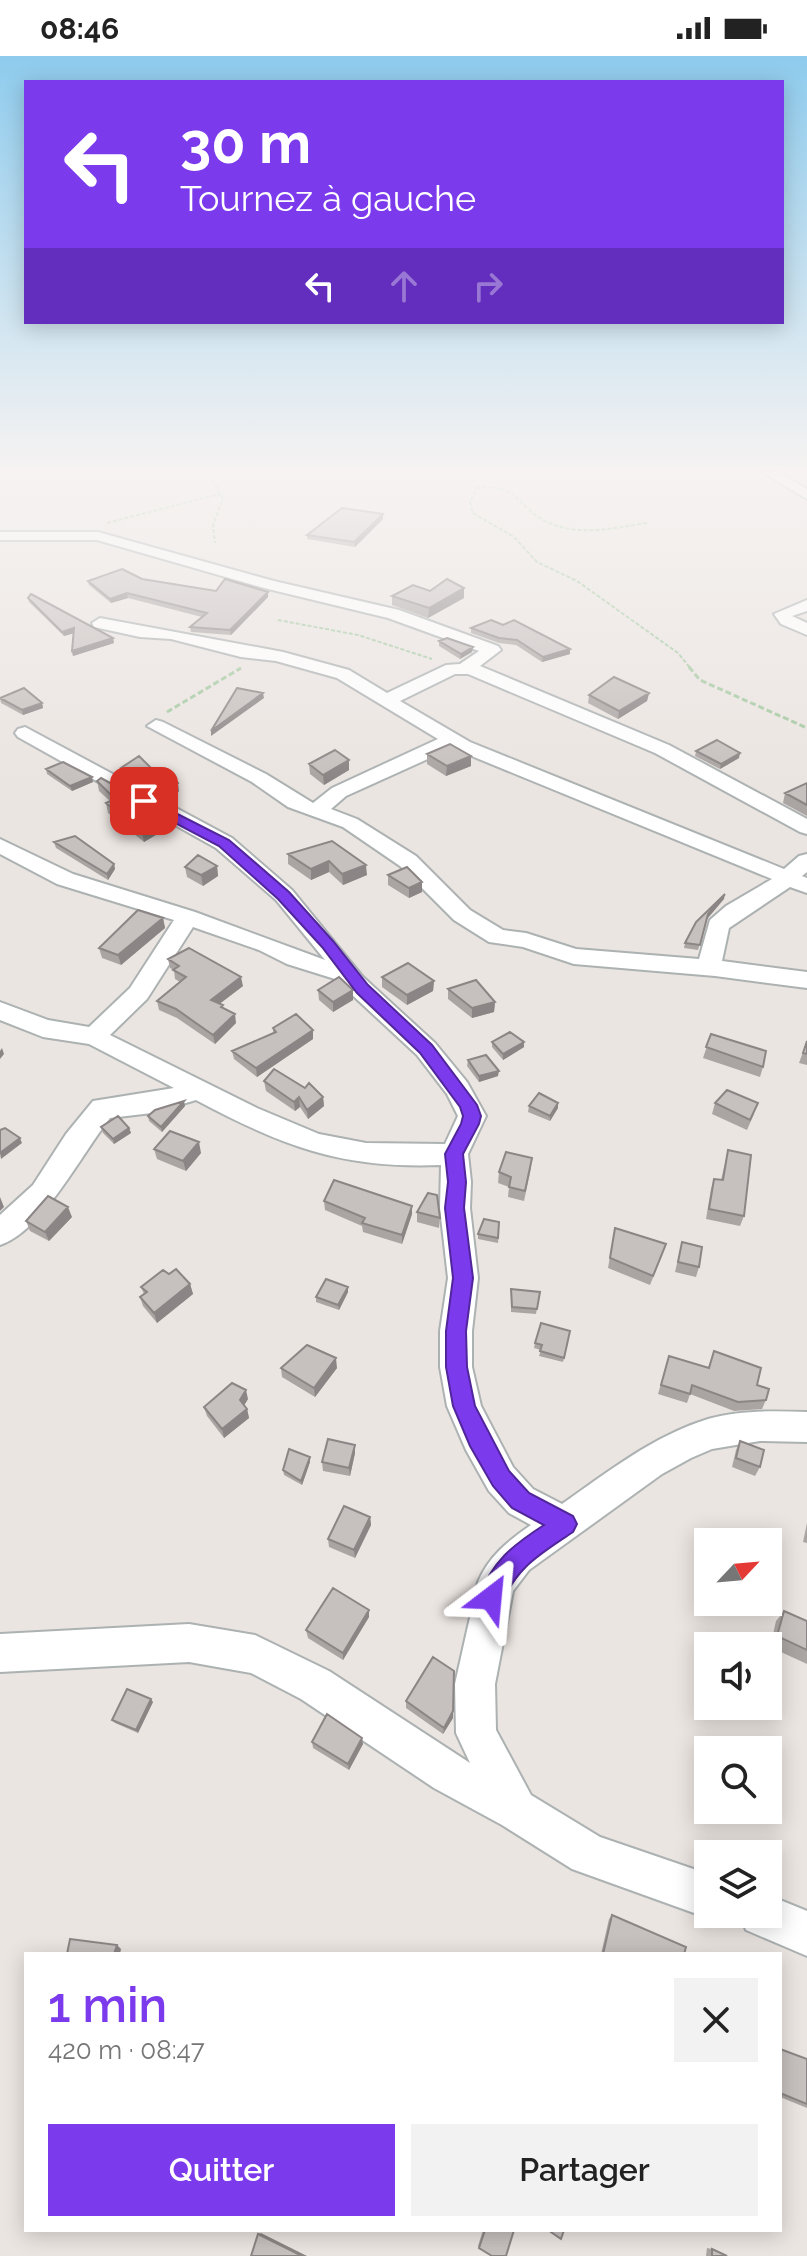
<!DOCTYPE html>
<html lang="fr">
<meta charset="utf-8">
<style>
:root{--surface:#fff;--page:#f2f2f2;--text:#222;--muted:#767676;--accent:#7c3aed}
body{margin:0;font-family:Raleway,sans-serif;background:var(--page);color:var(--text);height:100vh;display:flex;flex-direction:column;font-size:30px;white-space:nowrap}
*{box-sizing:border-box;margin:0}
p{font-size:26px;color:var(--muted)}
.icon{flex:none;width:44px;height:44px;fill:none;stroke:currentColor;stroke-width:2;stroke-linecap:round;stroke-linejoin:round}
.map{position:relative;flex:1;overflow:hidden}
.side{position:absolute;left:24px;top:1896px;width:758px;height:280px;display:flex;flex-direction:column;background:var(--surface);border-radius:0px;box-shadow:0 4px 20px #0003}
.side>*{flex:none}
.top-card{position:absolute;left:24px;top:24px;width:760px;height:244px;border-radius:0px;box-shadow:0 4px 20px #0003;background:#7c3aed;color:#fff;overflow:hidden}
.needle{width:52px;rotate:64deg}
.buttons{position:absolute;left:694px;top:1472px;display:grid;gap:16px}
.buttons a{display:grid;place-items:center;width:88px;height:88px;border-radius:0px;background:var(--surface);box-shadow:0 4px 20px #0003;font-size:40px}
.pin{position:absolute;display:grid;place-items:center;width:68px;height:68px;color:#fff;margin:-34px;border-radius:16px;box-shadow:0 4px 12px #0006}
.me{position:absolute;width:88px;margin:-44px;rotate:29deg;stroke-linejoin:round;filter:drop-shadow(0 0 6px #0008)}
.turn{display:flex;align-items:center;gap:28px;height:168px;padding:0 24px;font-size:36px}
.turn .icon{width:104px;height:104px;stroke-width:2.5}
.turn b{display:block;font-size:56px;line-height:68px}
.lanes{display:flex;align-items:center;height:76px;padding:0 24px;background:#0003;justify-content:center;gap:40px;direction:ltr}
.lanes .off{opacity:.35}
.round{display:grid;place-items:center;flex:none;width:84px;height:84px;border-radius:0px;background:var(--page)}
.head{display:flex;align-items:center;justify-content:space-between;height:136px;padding:0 24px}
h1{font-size:48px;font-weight:600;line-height:60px;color:var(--accent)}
.action{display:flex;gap:16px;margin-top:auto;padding:16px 24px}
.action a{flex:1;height:92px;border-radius:0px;background:var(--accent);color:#fff;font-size:32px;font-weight:600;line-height:92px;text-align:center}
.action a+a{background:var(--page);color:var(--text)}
.status{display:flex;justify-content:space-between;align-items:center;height:56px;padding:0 40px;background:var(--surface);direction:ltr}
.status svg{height:22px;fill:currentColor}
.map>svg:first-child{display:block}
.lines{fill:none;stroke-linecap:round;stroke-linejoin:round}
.minor-casing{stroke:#acb1b2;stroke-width:4}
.path-far1{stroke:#a3c9a0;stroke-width:2;stroke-dasharray:4 2;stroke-linecap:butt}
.path{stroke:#a3c9a0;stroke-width:3;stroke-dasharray:6 3;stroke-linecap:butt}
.minor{fill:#fff;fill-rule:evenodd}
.wall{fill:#aaa5a3}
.shaded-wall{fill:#8b8685}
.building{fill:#c6c0be;stroke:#8b8685;stroke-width:2}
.route{fill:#7c3aed;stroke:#51269a;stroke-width:2}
</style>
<div class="status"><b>08:46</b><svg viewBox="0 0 49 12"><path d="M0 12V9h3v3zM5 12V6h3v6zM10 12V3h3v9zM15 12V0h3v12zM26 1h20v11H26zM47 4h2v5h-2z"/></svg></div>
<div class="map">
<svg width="807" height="2200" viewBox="0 0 807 2200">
<rect width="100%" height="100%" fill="#ebe5e1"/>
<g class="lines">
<defs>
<path id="minor" d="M762 416H778L807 433V443Z
M0 476H98L274 525 399 554 498 590 501 594 480 610 669 689 807 763V778L800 776 655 697 468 618H455L400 645 470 686 784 813 799 800 807 798V816L802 820 807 822V837L790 831 729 872 722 905 807 916V932L715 920 574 908 523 891 489 886 454 864 400 810 343 771 288 751 252 726 147 670 156 664 163 666 266 718 313 747 332 732 438 683 337 622 276 605 241 601 171 583 140 581 94 571 92 567 100 562 283 596 349 614 387 637 446 609 460 608 479 595 388 562 264 532 97 484H0ZM452 692 772 823 726 850 710 864 699 903 576 893 526 877 503 874 470 854 416 800 357 763 331 753 346 740Z
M807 544V555L792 560 807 567V579L781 568 774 558Z
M25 671 232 782 292 834 363 921 435 987 467 1026 486 1060 468 1098 471 1126 470 1152 478 1222 472 1275V1311L481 1350 513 1411 533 1433 562 1448C608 1416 653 1380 708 1363 740 1354 774 1355 807 1356V1386L760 1385 712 1393 691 1402 662 1418 529 1514 513 1535 495 1628 496 1674 531 1739 600 1781 708 1818V1858H717L708 1862 572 1813 502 1769 434 1732 301 1643 251 1617 189 1606 0 1616V1578L189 1568 255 1579 329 1615 470 1707 456 1677 455 1628 478 1526C489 1500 508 1485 531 1469L509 1457 489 1435 466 1394 447 1350 440 1311V1275L448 1222 440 1152 441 1109C342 1113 282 1090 196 1044L152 1057 110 1062C82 1097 43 1175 0 1189V1159L33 1129 66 1078 93 1045 174 1032 89 988 43 981 0 964V946L48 964 89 971 130 932 174 864 57 828 0 798V783L73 818 195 856 325 904 276 844 216 792 18 681 15 677 18 673ZM193 871 259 894 287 908 335 923 417 999 447 1038 458 1060 445 1088 366 1087 319 1078 257 1052 110 979 147 943Z
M768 1839 807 1855V1900L746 1874 740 1858H768Z"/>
</defs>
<use href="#minor" class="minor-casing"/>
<path class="path-far1" d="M212 424 223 443 213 469 215 487
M107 467 224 437
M647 467C613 472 580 481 547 466 516 451 520 427 477 432L470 446 473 457 514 481 537 506 577 525 678 597 691 613
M278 564 358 579 432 603"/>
<path class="path" d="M689 611 700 624 807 672
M167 656 241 612"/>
<use href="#minor" class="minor"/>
</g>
<path class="wall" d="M383 463 355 491 307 483V479Z
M142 523 216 535 268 536V541L231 579 191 576 190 571 202 561 128 542 111 547 89 529 88 525Z
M392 540 464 542 428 562 392 549Z
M28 542 113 582 114 587 73 600 72 595 74 577 64 580 29 546Z
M471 572 570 593V598L542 606 516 589 499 587 471 577Z
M439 585 473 591 472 596 460 603 439 590Z
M649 637 647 645 618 663 588 647 589 639Z
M0 642 42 647 43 652 23 659 1 647Z
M696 695 739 702 720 713 695 700Z
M427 698 471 710 446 720 427 708Z
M349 704V714L324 729 310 718 309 708Z
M121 712 159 720 179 735 170 745 123 720Z
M46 713 92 721 93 726 72 735 47 718Z
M97 725 171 770 144 786 108 757 106 747 110 745 99 735Z
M807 727V760L783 747 785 737Z
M332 785 367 819 343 829 329 816 311 824 288 808V798Z
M54 786 114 808 115 813 108 824 56 792Z
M217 810 218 820 203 830 187 821 185 811Z
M388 819 422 836 409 842 388 829Z
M724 843 707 863 698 894 684 892 685 887Z
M163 862 165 872 121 909 102 902 99 892Z
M168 903 243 930 220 947 236 967 215 988 177 962 159 954 157 945 180 926 175 923 174 914 170 912Z
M382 921 434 925 433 935 407 949 382 931Z
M448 933 495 946 494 956 472 962 448 943Z
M318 934H353V944L333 956 319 944Z
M273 972 313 983 257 1021 234 1003 232 995 273 977Z
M711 978 763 1011 760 1021 703 1002Z
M807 985V1009L799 1007Z
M492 986H524V991L503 1004 492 991Z
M468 1004 498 1020 479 1026 467 1010Z
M264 1025 305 1032 323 1041 324 1050 308 1063 300 1051 295 1055 266 1035Z
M558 1047V1052L550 1065 528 1056 529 1050Z
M715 1047 754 1058 747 1074 712 1058Z
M185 1050 162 1076 149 1065 148 1060Z
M101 1071 129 1072 131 1077 114 1088 103 1077Z
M154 1093 201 1097 186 1115 157 1103Z
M728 1094 744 1160 740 1170 706 1163 711 1133 714 1123 721 1124Z
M531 1112 524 1145 508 1141 509 1131 498 1127 499 1116Z
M324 1145 412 1150V1158L402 1188 363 1176 362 1170 325 1154Z
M417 1156 440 1162 439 1172 417 1166Z
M72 1161 49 1185 30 1175 26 1165Z
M499 1166 498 1187 478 1183V1178Z
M613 1182 663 1197 650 1229 608 1212Z
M682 1186 699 1211 696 1221 675 1216Z
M169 1218 190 1228 193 1238 157 1267 143 1250 140 1241 144 1238 141 1231Z
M511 1233 540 1236 536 1258 511 1256Z
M348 1236 339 1254 316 1246V1241Z
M570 1275 563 1306 539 1300 541 1294 534 1292 535 1287Z
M714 1295 757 1329 766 1344 762 1353 734 1355 690 1338 687 1347 658 1338 666 1310 708 1312Z
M281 1312H337L315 1341 282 1321Z
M248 1343 244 1349 247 1353 249 1362 224 1382 207 1360 204 1351Z
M740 1385 760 1411 755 1420 732 1411 736 1394Z
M355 1397 350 1420 323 1415 322 1406Z
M310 1406 302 1429 284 1419 283 1414Z
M370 1461 371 1469 355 1502 329 1491 328 1483Z
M807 1467V1487L803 1486Z
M784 1555 807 1565V1608L770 1591 776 1565Z
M369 1561 343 1604 308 1582 306 1574Z
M406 1645 453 1655V1662L443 1678 406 1652Z
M153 1646 138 1677 115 1667 112 1664Z
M312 1686 363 1688 349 1714 313 1692Z
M612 1859 684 1898H601L609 1863Z
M780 1993 807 2003V2052L780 2041Z
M483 2174H514L479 2192 478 2190Z
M707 2192 712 2193 727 2200H706Z"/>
<path class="shaded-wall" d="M383 458V463L355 491 354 486Z
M464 532V542L428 562 429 552Z
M268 536V541L231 579 230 574Z
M127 537 128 542 111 547 110 543Z
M74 572 75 577 64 580 62 576Z
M113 582 114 587 73 600 72 595Z
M473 591 472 596 460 603 461 598Z
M570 593V598L542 606 543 601Z
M263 637 264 642 211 680V675Z
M649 637 647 645 618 663 619 655Z
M42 647 43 652 23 659 22 654Z
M740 697 739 702 720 713 721 708Z
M471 700V710L446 720 447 710Z
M349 704V714L324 729 323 719Z
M92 721 93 726 72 735 70 730Z
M178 727 179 735 170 745 168 737Z
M170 760 171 770 144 786 142 776Z
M329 805V816L311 824V813Z
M114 808 115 813 108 824 107 818Z
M366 809 367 819 343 829 342 818Z
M217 810 218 820 203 830 201 819Z
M422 826V836L409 842V832Z
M725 838 724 843 707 863 698 894 708 858Z
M163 862 165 872 121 909 118 899Z
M241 921 243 930 213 953 211 944Z
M434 925 433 935 407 949V939Z
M353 934V944L333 956V946Z
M495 946 494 956 472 962V952Z
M235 958 236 967 215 988 213 979Z
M313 974V983L257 1021 256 1012Z
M524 986V991L503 1004V998Z
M2 992 4 998 0 1003V995Z
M499 1015 498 1020 479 1026V1020Z
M299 1041 300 1051 295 1055 294 1046Z
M323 1041 324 1050 308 1063 307 1054Z
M184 1045 185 1050 162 1076 161 1071Z
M558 1047V1052L550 1065V1060Z
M129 1072 131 1077 114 1088 113 1083Z
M20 1082 22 1087 1 1103 0 1097Z
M199 1086 201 1097 186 1115 183 1105Z
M0 1141 4 1151 0 1155Z
M412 1150V1158L402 1188V1179Z
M68 1151 72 1161 49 1185 45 1176Z
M190 1228 193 1238 157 1267 154 1257Z
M348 1231V1236L339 1254 338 1249Z
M336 1302 337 1312 315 1341 314 1332Z
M246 1334 248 1343 242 1353 240 1344Z
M247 1353 249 1362 224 1382 222 1373Z
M355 1389V1397L350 1420 349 1412Z
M310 1401V1406L302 1429 301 1425Z
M370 1461 371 1469 355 1502 354 1494Z
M369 1554V1561L343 1604V1597Z
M151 1643 153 1646 138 1677 136 1674Z
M453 1655V1662L443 1678 444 1672Z
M362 1682 363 1688 349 1714 348 1708Z
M117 1889 121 1893 120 1898H114Z
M261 2177 307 2200H302L258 2178Z"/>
<path class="building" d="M342 452 383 458 354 486 307 479Z
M122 513 142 523 216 535 225 523 268 536 230 574 190 571 207 557 127 537 110 543 88 525Z
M447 523 464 532 429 552 392 540 413 529 430 535Z
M31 538 113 582 72 595 74 572 62 576 28 542Z
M491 564 503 569 514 564 570 593 543 601 517 584 499 582 471 572Z
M447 582 473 591 461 598 439 585Z
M614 621 649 637 619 655 589 639Z
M24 632 42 647 22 654 0 642Z
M237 632 263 637 211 675Z
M717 684 740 697 721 708 696 695Z
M450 688 471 700 447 710 427 698Z
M335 694 349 704 323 719 309 708Z
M139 700 159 720 165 716 178 727 168 737 121 712Z
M63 706 92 721 70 730 46 713Z
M101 722 170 760 142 776 106 747 115 743 97 725Z
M807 727V749L785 737Z
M75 780 114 808 107 818 54 786Z
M332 785 366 809 342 818 329 805 311 813 288 798Z
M198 799 217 810 201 819 185 811Z
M407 811 422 826 409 832 388 819Z
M725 838 708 858 700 889 685 887 696 866Z
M138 854 163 862 118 899 99 892Z
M189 892 241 921 211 944 223 949 221 951 235 958 213 979 176 953 157 945 186 921 173 914 179 910 168 903Z
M408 907 434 925 407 939 382 921Z
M339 921 353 934 333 946 318 934Z
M476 924 495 946 472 952 448 933Z
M296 958 313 974 256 1012 232 995 276 976 273 972Z
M510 976 524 986 503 998 492 986Z
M711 978 766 995 763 1011 706 991Z
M807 985V998L803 997Z
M486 999 499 1015 479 1020 468 1004Z
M274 1013 305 1032 309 1027 323 1041 307 1054 299 1041 294 1046 264 1025Z
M727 1034 758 1047 750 1064 715 1047Z
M539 1037 558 1047 550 1060 529 1050Z
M184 1045 161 1071 148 1060 155 1054Z
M118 1060 129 1072 113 1083 101 1071Z
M5 1072 20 1082 0 1097V1074Z
M170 1075 199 1086 183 1105 154 1093Z
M728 1094 751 1099 744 1160 709 1153 714 1123 723 1124Z
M506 1096 532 1102 525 1135 509 1131 511 1121 499 1116Z
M334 1124 412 1150 402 1179 362 1167 365 1162 324 1145Z
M428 1137 437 1139 440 1162 417 1156Z
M48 1140 68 1151 45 1176 26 1165Z
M484 1163 499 1166 498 1182 478 1178Z
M615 1172 666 1188 653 1220 610 1202Z
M682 1186 702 1191 699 1211 678 1206Z
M176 1213 190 1228 154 1257 140 1241 147 1236 141 1231 163 1214 169 1218Z
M326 1223 348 1231 338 1249 316 1241Z
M511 1233 540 1236 537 1253 512 1251Z
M541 1267 570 1275 564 1302 540 1295 542 1289 535 1287Z
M307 1289 336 1302 314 1332 281 1312Z
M714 1295 761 1312 757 1329 769 1333 766 1344 738 1346 692 1329 690 1338 661 1329 669 1300 709 1312Z
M232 1327 246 1334 240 1344 247 1353 222 1373 204 1351Z
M328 1383 355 1389 349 1412 322 1406Z
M740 1385 764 1394 760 1411 736 1402Z
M289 1393 310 1401 301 1425 283 1414Z
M344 1450 370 1461 354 1494 328 1483Z
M333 1532 369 1554 343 1597 306 1574Z
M784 1555 807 1565V1594L777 1580Z
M433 1601 454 1615 453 1655 444 1672 406 1645Z
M127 1633 151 1643 136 1674 112 1664Z
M327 1658 362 1682 348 1708 312 1686Z
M612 1859 686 1891 684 1898H603Z
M70 1883 117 1889 114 1898H67Z
M780 1993 807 2003V2048L780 2037Z
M485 2174H514L506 2200H492L479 2192Z
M548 2174H564L561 2183Z
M258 2178 302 2200H251Z
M712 2193 727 2200H712Z"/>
<linearGradient id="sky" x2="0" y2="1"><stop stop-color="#8ecbed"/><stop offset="0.57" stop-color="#f6f3f2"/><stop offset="1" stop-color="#f6f3f2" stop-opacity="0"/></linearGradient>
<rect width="807" height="724" fill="url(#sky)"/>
<path class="route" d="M144 741 229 784 289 836 333 885 368 929 432 989 477 1049 481 1060 479 1068 463 1098 466 1126 464 1152 473 1222 466 1275 467 1311 475 1350 509 1415 529 1437 573 1460 577 1468 573 1476C539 1499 516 1511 500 1551L491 1554 483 1551 479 1542C491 1506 513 1489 544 1469L512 1452 493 1430 470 1390 453 1350 446 1311V1275L453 1222 445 1152 448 1126 445 1098 461 1068 463 1060 460 1051 420 997 357 937 322 891 278 843 219 790 139 748 137 745Z"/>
</svg>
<div class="buttons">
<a><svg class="needle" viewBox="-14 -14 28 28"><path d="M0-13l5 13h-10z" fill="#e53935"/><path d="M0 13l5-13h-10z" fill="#767676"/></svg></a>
<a><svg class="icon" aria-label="sound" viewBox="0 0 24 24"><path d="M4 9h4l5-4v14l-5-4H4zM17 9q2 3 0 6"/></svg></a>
<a><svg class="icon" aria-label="search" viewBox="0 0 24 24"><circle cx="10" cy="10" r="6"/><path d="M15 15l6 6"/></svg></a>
<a><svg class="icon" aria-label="layers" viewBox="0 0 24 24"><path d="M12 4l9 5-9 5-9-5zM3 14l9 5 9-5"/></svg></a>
</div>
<div class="pin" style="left:144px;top:745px;background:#d93025"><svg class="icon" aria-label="arrive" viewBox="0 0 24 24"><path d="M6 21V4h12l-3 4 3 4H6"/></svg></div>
<svg class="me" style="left:491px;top:1542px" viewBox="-20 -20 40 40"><path d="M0-17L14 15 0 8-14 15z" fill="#7c3aed" stroke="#fff" stroke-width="4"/></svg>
<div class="top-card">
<div class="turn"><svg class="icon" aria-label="left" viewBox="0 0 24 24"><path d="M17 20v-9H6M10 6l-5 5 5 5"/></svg><div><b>30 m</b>Tournez à gauche</div></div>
<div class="lanes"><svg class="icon" aria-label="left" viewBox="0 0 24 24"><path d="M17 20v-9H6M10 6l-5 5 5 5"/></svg><svg class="icon off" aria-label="ahead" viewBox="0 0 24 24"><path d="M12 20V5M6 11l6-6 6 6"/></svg><svg class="icon off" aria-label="right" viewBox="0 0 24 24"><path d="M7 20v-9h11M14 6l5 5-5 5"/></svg></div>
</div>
<section class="side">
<div class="head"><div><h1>1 min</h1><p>420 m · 08:47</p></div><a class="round"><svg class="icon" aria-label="close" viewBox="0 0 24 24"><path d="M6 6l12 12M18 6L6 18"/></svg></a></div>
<div class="action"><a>Quitter</a><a>Partager</a></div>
</section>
</div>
